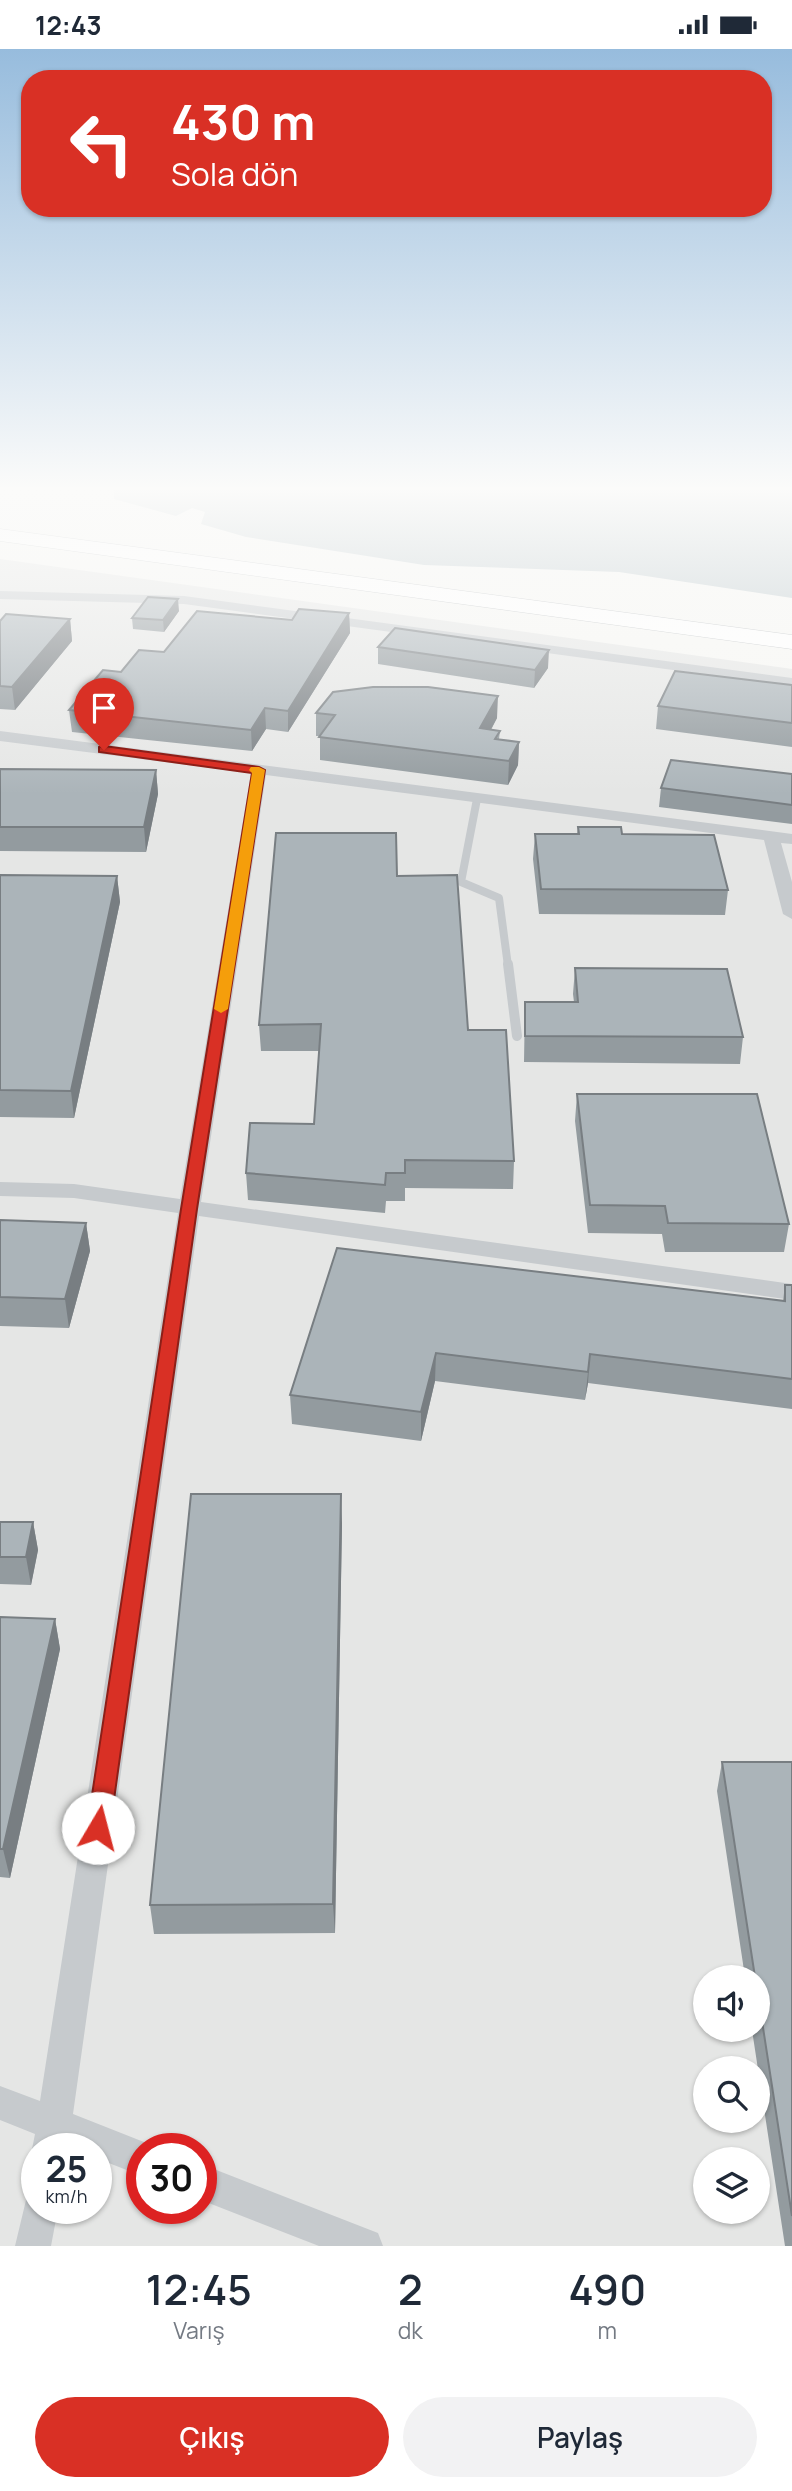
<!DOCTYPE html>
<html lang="tr">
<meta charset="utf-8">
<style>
:root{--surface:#fff;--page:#f2f2f3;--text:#1f2937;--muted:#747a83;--accent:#d93025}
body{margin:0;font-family:Manrope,sans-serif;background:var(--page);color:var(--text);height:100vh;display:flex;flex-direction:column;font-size:26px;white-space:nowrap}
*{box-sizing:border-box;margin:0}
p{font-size:23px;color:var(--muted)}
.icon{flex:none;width:38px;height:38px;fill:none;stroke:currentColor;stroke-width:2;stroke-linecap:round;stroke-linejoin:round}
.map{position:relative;height:2197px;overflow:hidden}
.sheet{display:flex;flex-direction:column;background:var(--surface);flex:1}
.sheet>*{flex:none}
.top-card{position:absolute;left:21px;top:21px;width:751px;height:147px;border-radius:28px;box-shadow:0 2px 5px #0004;background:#d93025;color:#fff;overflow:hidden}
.tools{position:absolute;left:693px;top:1916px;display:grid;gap:14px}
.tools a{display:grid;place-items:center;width:77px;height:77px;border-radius:50%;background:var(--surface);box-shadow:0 2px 5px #0004;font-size:35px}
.speed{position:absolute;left:21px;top:2084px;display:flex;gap:14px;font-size:35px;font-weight:700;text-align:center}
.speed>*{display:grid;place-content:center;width:91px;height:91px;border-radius:50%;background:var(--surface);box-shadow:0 2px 5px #0004;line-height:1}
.speed small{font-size:18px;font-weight:400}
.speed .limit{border:10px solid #d22;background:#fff;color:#111}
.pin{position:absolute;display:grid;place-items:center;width:60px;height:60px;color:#fff;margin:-72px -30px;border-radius:50% 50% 50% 0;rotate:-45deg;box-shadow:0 0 7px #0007}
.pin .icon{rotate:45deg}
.me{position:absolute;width:77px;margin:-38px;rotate:8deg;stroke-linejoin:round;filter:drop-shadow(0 0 5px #0008)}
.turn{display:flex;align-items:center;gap:24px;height:147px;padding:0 35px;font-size:32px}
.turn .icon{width:91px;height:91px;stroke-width:2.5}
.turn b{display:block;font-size:49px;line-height:60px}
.eta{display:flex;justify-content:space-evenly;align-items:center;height:119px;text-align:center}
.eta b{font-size:42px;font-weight:600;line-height:49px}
.action{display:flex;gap:14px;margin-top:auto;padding:14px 35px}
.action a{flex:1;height:80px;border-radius:42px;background:var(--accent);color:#fff;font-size:28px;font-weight:600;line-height:80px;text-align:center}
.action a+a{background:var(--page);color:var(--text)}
.status{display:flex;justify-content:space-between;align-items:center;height:49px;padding:0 35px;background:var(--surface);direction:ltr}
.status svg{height:19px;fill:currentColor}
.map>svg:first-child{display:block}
.built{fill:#e5e6e5;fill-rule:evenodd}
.water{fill:#bdc9cd}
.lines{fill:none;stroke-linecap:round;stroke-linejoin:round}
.highway-casing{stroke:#b8bcbf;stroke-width:1}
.lane-far1{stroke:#c6cacd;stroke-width:8}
.lane{stroke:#c6cacd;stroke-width:10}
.street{fill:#c6cacd;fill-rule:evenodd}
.highway{fill:#fff;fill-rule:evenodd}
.wall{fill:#939b9f}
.shaded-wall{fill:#787e82}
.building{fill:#abb4b9;stroke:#787e82;stroke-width:2}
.route{fill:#d93025;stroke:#8d1f18;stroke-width:2}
.slow{fill:#f59e0b}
</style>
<div class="status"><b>12:43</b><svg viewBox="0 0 49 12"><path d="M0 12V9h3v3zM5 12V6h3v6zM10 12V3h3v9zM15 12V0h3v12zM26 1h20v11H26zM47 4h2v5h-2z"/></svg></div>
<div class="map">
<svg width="792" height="2197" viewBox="0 0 792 2197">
<rect width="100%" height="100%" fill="#f7f7f4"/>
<path class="built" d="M0 510 792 620V2197H0ZM705 1928H758V1981H705ZM705 2020H758V2072H705ZM37 2100H96V2160H37ZM142 2100H201V2160H142ZM705 2110H758V2163H705Z"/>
<path class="water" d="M118 437H792V549L619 523 424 516 246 488 201 475 205 463 192 459 176 467 114 450V440Z"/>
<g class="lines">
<defs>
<path id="highway" d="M0 480 792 586V600L0 492Z"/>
</defs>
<use href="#highway" class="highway-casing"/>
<path class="lane-far1" d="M477 750 461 833 499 849 508 917"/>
<path class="lane" d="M508 915 517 987"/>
<path class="street" d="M0 542 184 547 792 629V637L184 555 0 550Z
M0 682 792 785V795L781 794 792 833V870L783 865 764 791 266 726 201 1153 792 1235V1251L199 1167 73 2065 154 2097 156 2100H142V2127L96 2109V2100L68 2098V2100H37V2110L32 2100 35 2085 0 2071V2037L40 2052 178 1164 74 1149 0 1147V1133L74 1135 180 1150 251 724 0 692Z
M201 2115 378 2184 383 2197H319L201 2151Z
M37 2143V2160H58L51 2197H15L27 2147Z"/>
<use href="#highway" class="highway"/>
</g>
<path class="wall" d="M179 562 164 583 133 580 132 569Z
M349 564 350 584 288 683 266 680 252 702 72 683 69 661 121 623 164 603 292 571Z
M70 570 72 592 15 661 0 660V572Z
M378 598 548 619 534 639 378 615Z
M792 636V698L656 680 658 657Z
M316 664 497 669 491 681 500 682 499 690 519 693 518 716 508 736 320 711V687H316Z
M0 720 156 721 158 745 146 803 0 802Z
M792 725V775L659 758 661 739Z
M578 778 622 785 728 841 725 866 539 865 533 810 535 785H577Z
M0 826 117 827 120 853 74 1069 0 1068Z
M397 827 468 981 514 1112 513 1140 405 1139V1152H386L385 1164 248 1151 246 1124 314 1075 320 1002H261L259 976Z
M575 919 743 988 740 1015 524 1013 525 953H574L573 945Z
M577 1045 789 1175 784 1203H665L662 1185 588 1184 575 1072Z
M0 1171 86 1174 90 1202 69 1279 0 1277Z
M337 1199 783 1252 785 1236H792V1360L588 1334 585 1351 435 1332 421 1392 292 1375 290 1346Z
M0 1473H33L38 1501 31 1536 0 1535Z
M342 1474 335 1884 154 1885 150 1856Z
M0 1568 55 1570 60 1600 10 1829 0 1828Z
M722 1713H792V2197H785L752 1981H758V1928H745L717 1742Z"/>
<path class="shaded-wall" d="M178 550 179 562 164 583 163 571Z
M349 564 350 584 288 683V662Z
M70 570 72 592 15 661 12 638Z
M549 601 548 619 534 639 535 621Z
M498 647 497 669 479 702 480 679Z
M265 659 266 680 252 702 251 681Z
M519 693 518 716 508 736 509 712Z
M156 721 158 745 146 803 144 778Z
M117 827 120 853 74 1069 71 1042Z
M86 1174 90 1202 69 1279 65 1250Z
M436 1304 435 1332 421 1392V1363Z
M590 1305 588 1334 585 1351 588 1323Z
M341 1445 342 1474 335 1884 333 1855Z
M33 1473 38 1501 31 1536 26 1508Z
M55 1570 60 1600 10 1829 3 1800Z"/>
<path class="building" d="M148 548 178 550 163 571 132 569Z
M299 560 349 564 288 662 265 659 251 681 69 661 103 621 121 623 139 601 164 603 197 562 292 571Z
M6 565 70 570 12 638 0 637V572Z
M395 579 549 601 535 621 378 598Z
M675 622 792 636V674L658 657Z
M373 638H428L498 647 480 679 500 682 495 690 519 693 509 712 319 688 335 666 316 664 333 643Z
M671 711 792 725V756L661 739Z
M0 720 156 721 144 778H0Z
M578 778H621L622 785 714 786 728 841 541 840 535 785H579Z
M276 784H396L397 827 457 826 468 981H506L514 1112 405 1111V1124H386L385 1136 246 1124 250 1074 314 1075 321 975 259 976Z
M0 826 117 827 71 1042 0 1041Z
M575 919 727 920 743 988 525 987V953H578Z
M577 1045H757L789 1175 668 1174 665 1157 590 1156Z
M0 1171 86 1174 65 1250 0 1248Z
M337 1199 785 1252V1236H792V1330L590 1305 588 1323 436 1304 421 1363 290 1346Z
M191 1445H341L333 1855 150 1856Z
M0 1473H33L26 1508H0Z
M0 1568 55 1570 3 1800H0Z
M722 1713H792V2167L758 1946V1928H755Z"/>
<linearGradient id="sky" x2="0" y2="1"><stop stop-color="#97bcdd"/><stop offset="0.59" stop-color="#fbfbfa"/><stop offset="1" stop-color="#fbfbfa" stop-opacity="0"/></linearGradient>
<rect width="792" height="745" fill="url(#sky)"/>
<path class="route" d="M104 697 259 718 265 721 197 1160 110 1779 106 1786 98 1789 90 1786 87 1779 181 1160 252 724 99 703V698Z"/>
<path class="slow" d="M251 718H259L265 721 228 960 221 964 214 960 252 724 249 721Z"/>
</svg>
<div class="tools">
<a><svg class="icon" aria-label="sound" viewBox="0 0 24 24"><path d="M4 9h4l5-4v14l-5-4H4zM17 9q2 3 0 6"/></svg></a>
<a><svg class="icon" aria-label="search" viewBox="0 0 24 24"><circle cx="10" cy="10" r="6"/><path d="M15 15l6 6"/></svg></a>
<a><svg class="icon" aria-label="layers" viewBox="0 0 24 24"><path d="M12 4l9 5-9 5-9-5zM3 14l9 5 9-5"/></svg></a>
</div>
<div class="speed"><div>25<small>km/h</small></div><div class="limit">30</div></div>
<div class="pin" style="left:104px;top:701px;background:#d93025"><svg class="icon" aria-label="arrive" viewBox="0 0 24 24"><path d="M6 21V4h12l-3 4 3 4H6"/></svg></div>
<svg class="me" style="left:98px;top:1779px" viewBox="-20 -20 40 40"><circle r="19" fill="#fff"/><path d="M0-13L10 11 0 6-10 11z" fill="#d93025"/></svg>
<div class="top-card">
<div class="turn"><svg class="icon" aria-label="left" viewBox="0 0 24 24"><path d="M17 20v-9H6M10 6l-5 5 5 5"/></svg><div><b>430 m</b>Sola dön</div></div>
</div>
</div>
<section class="sheet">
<div class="eta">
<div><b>12:45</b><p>Varış</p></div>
<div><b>2</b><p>dk</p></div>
<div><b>490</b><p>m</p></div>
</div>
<div class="action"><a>Çıkış</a><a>Paylaş</a></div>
</section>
